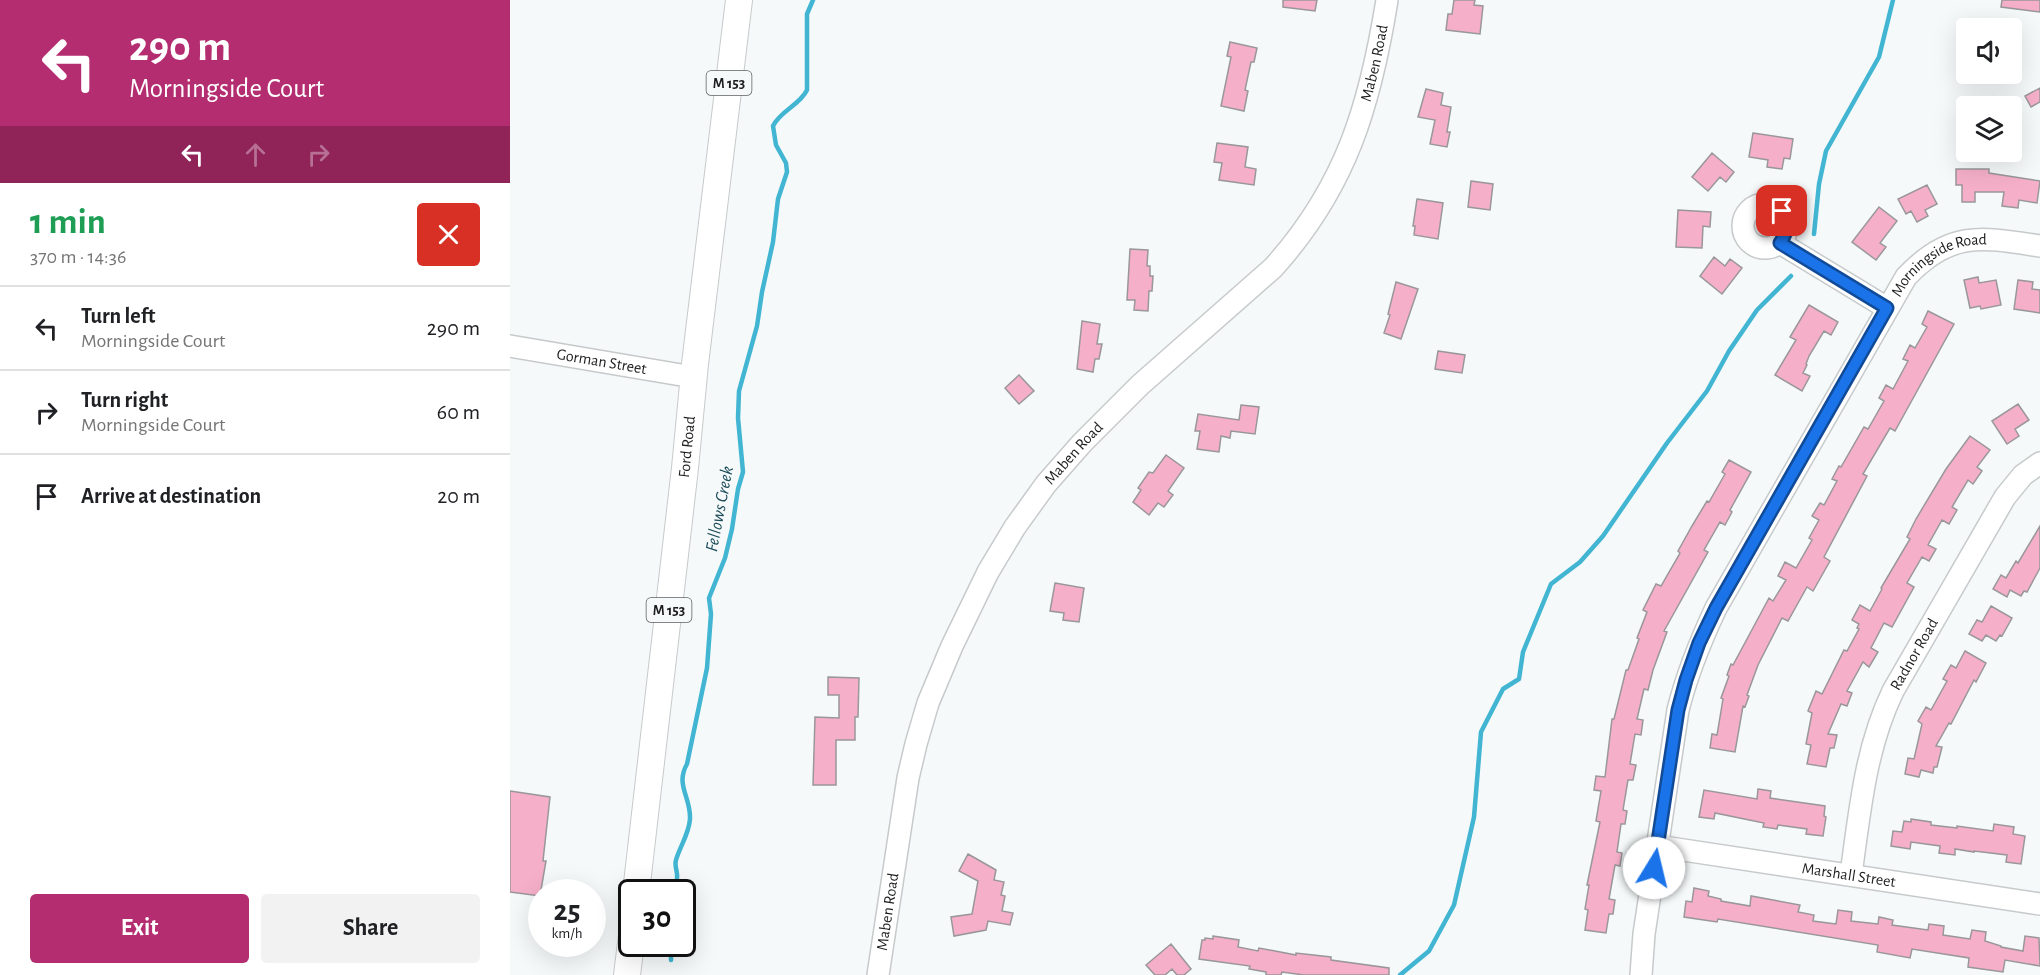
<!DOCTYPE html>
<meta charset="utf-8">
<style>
:root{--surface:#fff;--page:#f2f2f2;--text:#202124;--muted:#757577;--line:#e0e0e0;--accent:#b42d70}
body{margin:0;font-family:"Alegreya Sans",sans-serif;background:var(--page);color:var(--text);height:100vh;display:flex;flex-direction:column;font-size:22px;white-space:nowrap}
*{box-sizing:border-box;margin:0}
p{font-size:20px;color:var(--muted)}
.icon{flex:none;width:33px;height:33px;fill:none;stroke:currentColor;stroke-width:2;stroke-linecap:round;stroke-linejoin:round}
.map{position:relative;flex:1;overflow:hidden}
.details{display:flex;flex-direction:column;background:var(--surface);width:510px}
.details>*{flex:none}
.top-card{background:#b42d70;color:#fff;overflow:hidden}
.controls{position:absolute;left:1446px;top:18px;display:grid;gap:12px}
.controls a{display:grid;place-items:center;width:66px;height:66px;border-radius:6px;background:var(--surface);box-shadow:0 6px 24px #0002;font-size:30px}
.speed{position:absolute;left:18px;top:879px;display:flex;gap:12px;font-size:30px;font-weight:700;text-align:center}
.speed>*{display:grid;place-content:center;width:78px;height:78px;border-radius:50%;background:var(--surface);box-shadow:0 6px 24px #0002;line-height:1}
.speed small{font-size:15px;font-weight:400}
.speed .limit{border:3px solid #111;border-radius:9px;background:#fff;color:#111}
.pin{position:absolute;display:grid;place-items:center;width:51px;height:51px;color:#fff;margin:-26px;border-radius:12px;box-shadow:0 3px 9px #0006}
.me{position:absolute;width:66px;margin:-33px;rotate:9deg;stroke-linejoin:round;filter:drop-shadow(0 0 4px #0008)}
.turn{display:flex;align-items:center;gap:21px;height:126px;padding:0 30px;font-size:27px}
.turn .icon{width:78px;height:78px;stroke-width:2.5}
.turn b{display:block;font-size:42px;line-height:51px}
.lanes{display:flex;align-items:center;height:57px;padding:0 30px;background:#0003;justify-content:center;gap:30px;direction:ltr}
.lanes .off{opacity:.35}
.round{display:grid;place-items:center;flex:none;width:63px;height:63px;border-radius:6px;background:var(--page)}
.summary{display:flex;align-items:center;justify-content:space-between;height:102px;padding:0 30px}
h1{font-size:36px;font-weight:600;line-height:45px;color:#1e9e55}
.action{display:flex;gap:12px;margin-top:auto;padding:12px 30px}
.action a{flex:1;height:69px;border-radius:6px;background:var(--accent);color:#fff;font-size:24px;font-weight:600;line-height:69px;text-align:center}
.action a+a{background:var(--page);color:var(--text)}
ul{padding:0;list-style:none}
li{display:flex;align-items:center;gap:18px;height:84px;padding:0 30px;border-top:2px solid var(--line)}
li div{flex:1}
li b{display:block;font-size:22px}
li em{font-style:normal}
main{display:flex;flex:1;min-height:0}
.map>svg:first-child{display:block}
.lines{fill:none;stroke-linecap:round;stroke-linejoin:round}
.stream{stroke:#41b5d2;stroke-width:4.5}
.building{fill:#f5afc9;stroke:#9a9798;stroke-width:1.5}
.minor-casing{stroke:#c7cacb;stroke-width:24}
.major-casing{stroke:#c7cacb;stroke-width:28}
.minor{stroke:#fff;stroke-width:21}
.major{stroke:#fff;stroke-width:26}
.route-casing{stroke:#114b97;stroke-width:15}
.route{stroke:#1a73e8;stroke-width:10}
.labels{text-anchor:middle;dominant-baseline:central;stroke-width:4.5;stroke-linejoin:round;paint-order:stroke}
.shield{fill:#f5f9fa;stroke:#5d5f60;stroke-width:1.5}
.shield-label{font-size:15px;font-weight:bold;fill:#1c1d1e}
.street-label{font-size:16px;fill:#1c1d1e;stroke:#f5f9fa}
.water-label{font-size:18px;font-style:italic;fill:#1b4c58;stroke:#f5f9fa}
</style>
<main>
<section class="details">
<div class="top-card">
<div class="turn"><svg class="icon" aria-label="left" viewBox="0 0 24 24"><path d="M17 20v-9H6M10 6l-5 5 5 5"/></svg><div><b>290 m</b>Morningside Court</div></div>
<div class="lanes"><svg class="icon" aria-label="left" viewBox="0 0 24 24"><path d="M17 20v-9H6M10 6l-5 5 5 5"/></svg><svg class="icon off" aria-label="ahead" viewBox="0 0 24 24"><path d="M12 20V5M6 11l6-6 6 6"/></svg><svg class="icon off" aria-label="right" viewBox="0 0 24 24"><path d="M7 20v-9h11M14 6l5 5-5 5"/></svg></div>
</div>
<div class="summary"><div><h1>1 min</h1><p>370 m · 14:36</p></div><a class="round" style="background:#d93025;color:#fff"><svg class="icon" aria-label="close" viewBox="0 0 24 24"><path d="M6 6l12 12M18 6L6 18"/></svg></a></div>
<ul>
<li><svg class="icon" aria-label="left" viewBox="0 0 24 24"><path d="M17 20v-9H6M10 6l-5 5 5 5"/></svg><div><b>Turn left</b><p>Morningside Court</p></div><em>290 m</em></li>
<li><svg class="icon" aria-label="right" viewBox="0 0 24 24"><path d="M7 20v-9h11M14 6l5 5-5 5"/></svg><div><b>Turn right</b><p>Morningside Court</p></div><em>60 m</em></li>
<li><svg class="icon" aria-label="arrive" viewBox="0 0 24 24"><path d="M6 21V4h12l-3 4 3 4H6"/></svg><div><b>Arrive at destination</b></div><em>20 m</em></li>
</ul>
<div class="action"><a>Exit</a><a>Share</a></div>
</section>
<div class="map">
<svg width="1530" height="975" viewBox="0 0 1530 975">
<rect width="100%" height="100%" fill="#f5f9fa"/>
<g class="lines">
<path class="stream" d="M1304 234 1309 184 1316 151 1369 57 1383 0
M165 892C166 888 167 883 167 878 168 872 164 866 166 860 170 846 179 834 180 819 181 797 165 785 177 764L197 668 201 614 199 598 215 558 222 529 228 489 233 472 228 418 229 391 247 326 252 292 263 242 268 199 277 172 276 163 266 145 263 126C270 111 290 105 297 90V14L303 0
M161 960V944
M890 975 919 951 944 905 964 817 971 732 993 689 1009 679 1013 652 1041 584 1070 562 1093 536 1157 443 1197 391 1219 351 1247 310 1281 276"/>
</g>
<path class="building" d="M773 0H807L805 11 773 7Z
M944 0H965L964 5 973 6 970 34 936 30 938 14H942Z
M1492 0H1530V12L1491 7Z
M720 42 747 48 744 62H741L735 90 738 91 734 111 711 106 721 57 717 56Z
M1530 88V102L1521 107 1515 96Z
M916 89 933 93 931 105 941 107 937 132H940L937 147 920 144 925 120 908 117Z
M1243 133 1283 139 1280 159 1274 158 1272 169 1257 167 1258 160 1239 157Z
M707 143 738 147 735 167 746 169 744 185 709 180 712 163 704 162Z
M1202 153 1224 172 1216 182 1210 177 1198 191 1182 177Z
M1446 169H1479V173L1530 181 1527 203 1509 200 1508 208 1492 206 1494 192H1465V202H1452V185H1446Z
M961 181 983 184 980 210 958 207Z
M1417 185 1427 204 1415 210 1418 216 1407 222 1401 211 1396 214 1388 199Z
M907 199 933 203 928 239 904 235 905 226H903Z
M1369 207 1387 221 1370 243 1376 247 1366 260 1342 242Z
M1168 210 1201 212 1200 227 1193 226 1192 248 1166 247Z
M620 249 638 250 637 266H640V276H643L642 291H639L638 311 624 310 625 300H617Z
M1204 257 1215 266 1220 259 1232 268 1212 294 1190 276Z
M1468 277 1469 283 1486 280 1491 305 1471 309 1470 306 1460 308 1454 280Z
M1508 280 1523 282 1522 289 1530 290V313L1504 309Z
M886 282 908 289 891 339 874 333 880 315 878 314Z
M1299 305 1328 322 1321 335 1314 331 1299 356 1296 364 1297 365 1293 373 1300 376 1292 391 1265 375 1286 340 1280 337Z
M1418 311 1444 324 1385 431 1380 428 1353 474 1357 476 1314 557 1320 561 1303 591 1297 587 1278 621 1272 618 1248 665 1237 695 1239 696 1235 707 1233 706 1225 752 1200 748 1202 734 1207 735 1213 699 1211 698 1219 676 1217 675 1221 664 1223 665 1259 598 1263 601 1276 580 1268 576 1275 562 1286 568 1302 540 1299 538 1309 520 1302 516 1310 503 1314 505 1327 481 1322 479 1329 466 1331 467 1354 427 1358 429 1374 401 1369 398 1376 385 1383 389 1398 361 1393 359 1400 345 1405 348 1417 327 1412 324Z
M572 321 590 324 587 344H592L589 359H585L583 372 567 369Z
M928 351 955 355 952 373 925 369Z
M509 375 524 391 509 404 495 388Z
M1508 404 1519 420 1505 429 1509 436 1497 444 1482 421Z
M731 405 749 407 745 434 721 431 720 438 711 436 709 452 687 449 690 431H685L688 414 729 420Z
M1460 436 1480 450 1467 467 1472 471 1463 484 1458 480 1442 507 1447 510 1439 524 1432 520 1418 545 1426 549 1419 561 1412 557 1397 583 1404 587 1382 627 1374 623 1361 648 1368 652 1359 667 1353 662 1337 691 1342 693 1337 706 1331 704 1318 734 1327 735 1324 748H1320L1316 767 1297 764 1301 745 1296 744 1302 713 1298 711 1306 691 1312 694 1334 650 1337 651 1349 629 1347 628 1349 624 1342 620 1350 605 1360 611 1372 589 1371 588 1400 539 1397 537 1406 519 1436 469Z
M656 455 674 468 658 491 663 495 654 507 648 503 639 515 623 502 631 490 628 488 639 472 643 473Z
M1219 460 1241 472 1220 510 1222 512 1215 525 1210 522 1194 550 1198 552 1154 631 1157 632 1143 670 1138 690 1134 689 1127 719 1133 720 1131 735 1125 734 1120 764 1126 765 1123 780H1118L1113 810 1117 811 1115 824H1111L1107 852 1112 853 1110 866 1105 865 1099 899 1105 900 1103 914H1099L1096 933 1075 930 1078 910 1075 909 1079 885H1077L1090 822 1086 821 1091 791 1084 790 1086 776 1095 777 1102 719H1104L1116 670H1118L1129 639 1127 638 1137 612 1133 610 1146 584 1151 586 1170 553 1168 551 1182 526 1197 501 1199 502 1215 474 1212 472Z
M1530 526V568L1517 592 1514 591 1511 596 1500 590 1497 597 1483 589 1491 575 1496 578 1506 561 1508 563Z
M545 583 574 588 569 622 553 620 554 613 540 611Z
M1481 606 1502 618 1492 636 1490 635 1486 641 1476 635 1472 641 1459 634 1467 620 1472 622Z
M1455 651 1476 663 1466 682 1464 680 1441 724 1439 723 1426 746 1432 747 1427 767H1424L1423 773 1411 770 1409 777 1395 774 1398 758 1404 759 1412 724 1408 721 1416 707 1421 710 1437 681 1433 679 1441 665 1446 668Z
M318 677 349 678 348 717H345V740H326V785H303L305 717 329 718V695H318Z
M1248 789 1261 791 1260 798 1315 806 1314 816 1316 817 1313 836 1296 834 1297 829 1268 825 1267 829 1253 827 1254 823 1205 813 1204 819 1189 817 1194 790 1247 799Z
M0 791 40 797 33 861H36L30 896 0 892Z
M1401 819 1421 822V825L1447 828V826L1483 831 1484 824 1504 827 1503 834 1515 836 1511 864 1496 862 1497 855 1464 851V852L1445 849V855L1429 853 1430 846 1401 842 1400 849 1381 846 1383 831 1392 832 1394 821 1401 822Z
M458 854 486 870 484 880 494 882 491 895 495 896 492 911 503 913 500 925 478 921 476 930 444 936 441 917 462 914 468 881 449 871Z
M1184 888 1199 891 1198 896 1211 899V901L1240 906 1241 896 1290 905 1288 912 1304 915 1303 921 1326 924 1328 910 1342 912 1341 921 1368 924 1369 917 1383 920 1382 925 1418 930 1419 924 1434 926 1433 935 1460 939 1462 930 1476 932 1475 941 1491 946V947L1513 951 1515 936 1529 938 1530 966 1495 960 1493 972 1458 967 1459 958 1402 949 1400 958 1367 952 1368 945 1208 919 1207 922 1174 917 1176 901 1182 902Z
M703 936 729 940 728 947 748 951 749 948 786 955V953L821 957V960L879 968V975H794L772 972 771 975H756V972L739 969 740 966 689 959 692 940H695V938L703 939Z
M661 944 681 969 674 975H667L662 969 655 975H645L636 965Z"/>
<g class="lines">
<defs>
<g id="minor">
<circle cx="1255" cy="226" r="22"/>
<path d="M1270 243 1377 308"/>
<path id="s1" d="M0 346 183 377"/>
<path id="s2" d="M1147 846 1530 904"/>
<path id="s3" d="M1341 874C1350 811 1355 749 1383 691L1495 497 1513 475 1530 463"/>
<path id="s4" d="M368 975 398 778 406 744 418 703 442 646 478 572 505 527 536 484 572 443 630 385 763 268C836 187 860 106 877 0"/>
<path id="s5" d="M1131 975 1134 934 1168 710C1177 674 1190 642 1206 608L1396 277C1440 230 1472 237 1530 246"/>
</g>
<g id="major">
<path id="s6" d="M126 892 175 468 185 364 229 0"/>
<path d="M117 975 122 935"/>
</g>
</defs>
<use href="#minor" class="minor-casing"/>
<use href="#major" class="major-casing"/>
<use href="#minor" class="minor"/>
<use href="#major" class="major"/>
</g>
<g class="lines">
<defs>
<path id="route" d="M1144 868 1168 710 1176 680 1189 643 1206 608 1377 308 1270 243C1278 232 1279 222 1272 211"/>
</defs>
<use href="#route" class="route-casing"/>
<use href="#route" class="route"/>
</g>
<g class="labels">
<g class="shield">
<rect x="196.5" y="71" width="45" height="24" rx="4.5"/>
<rect x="136.5" y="598" width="45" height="24" rx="4.5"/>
</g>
<g class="shield-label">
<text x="219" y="83">M 153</text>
<text x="159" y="610">M 153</text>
</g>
<g class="street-label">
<text stroke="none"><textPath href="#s4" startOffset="1072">Maben Road</textPath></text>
<text stroke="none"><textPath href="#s5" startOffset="794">Morningside Road</textPath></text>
<text stroke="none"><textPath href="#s1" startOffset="93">Gorman Street</textPath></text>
<text stroke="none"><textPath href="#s6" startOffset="448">Ford Road</textPath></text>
<text stroke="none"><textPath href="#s4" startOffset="568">Maben Road</textPath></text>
<text stroke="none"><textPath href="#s3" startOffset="231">Radnor Road</textPath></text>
<text stroke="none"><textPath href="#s2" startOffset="194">Marshall Street</textPath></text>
<text stroke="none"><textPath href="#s4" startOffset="64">Maben Road</textPath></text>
</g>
<g class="water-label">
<text transform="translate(210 509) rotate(-79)">Fellows Creek</text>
</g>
</g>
</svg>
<div class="controls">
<a><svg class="icon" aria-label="sound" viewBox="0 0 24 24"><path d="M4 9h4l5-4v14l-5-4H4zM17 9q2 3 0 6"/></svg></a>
<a><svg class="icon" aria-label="layers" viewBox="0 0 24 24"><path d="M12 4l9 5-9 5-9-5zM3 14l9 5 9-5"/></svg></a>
</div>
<div class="speed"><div>25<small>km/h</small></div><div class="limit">30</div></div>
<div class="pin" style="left:1272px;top:211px;background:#d93025"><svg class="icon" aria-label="arrive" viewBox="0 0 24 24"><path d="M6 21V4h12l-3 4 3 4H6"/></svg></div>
<svg class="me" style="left:1144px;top:868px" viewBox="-20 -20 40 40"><circle r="19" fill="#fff"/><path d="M0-13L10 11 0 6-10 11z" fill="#1a73e8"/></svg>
</div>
</main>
